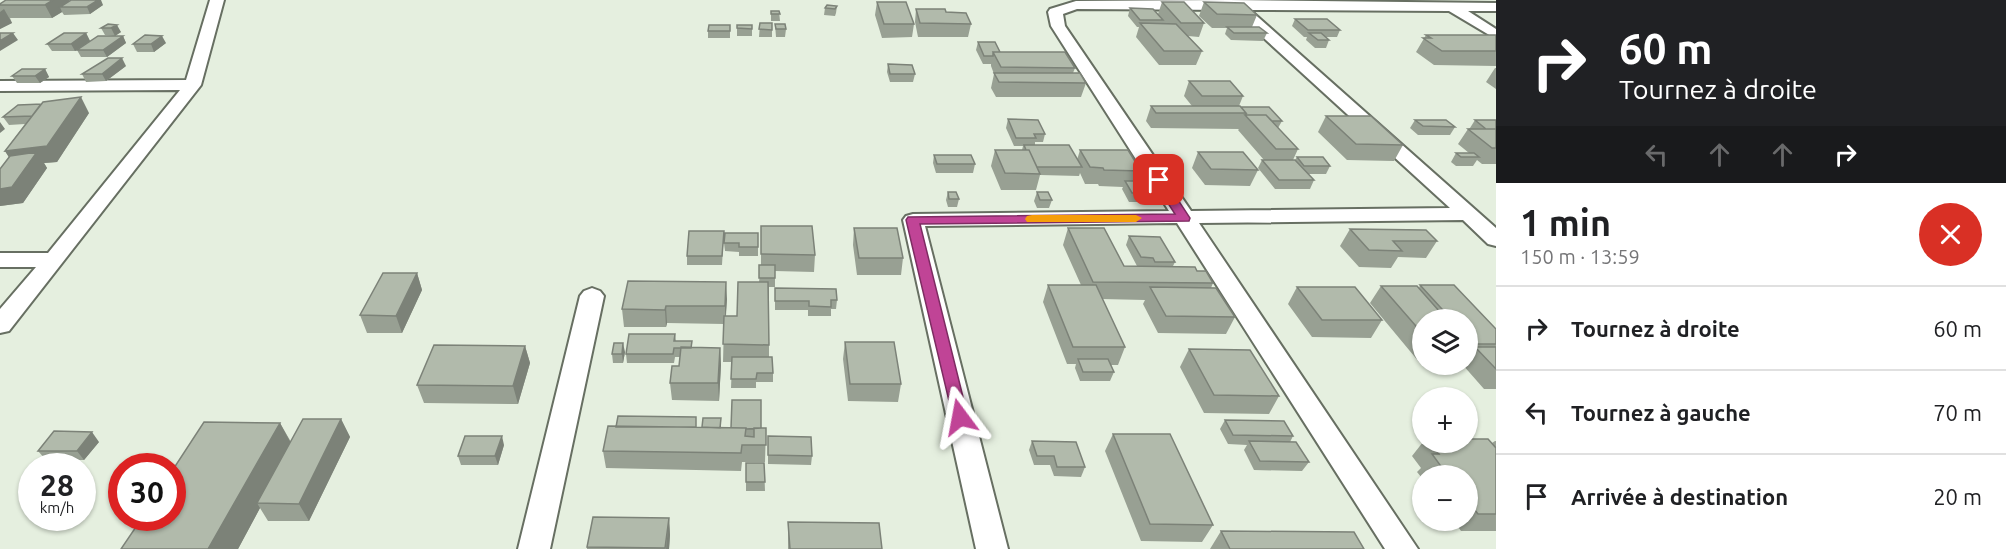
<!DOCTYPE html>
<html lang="fr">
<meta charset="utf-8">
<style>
:root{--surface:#fff;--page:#f2f2f2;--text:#202124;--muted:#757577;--line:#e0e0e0}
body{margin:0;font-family:Ubuntu,sans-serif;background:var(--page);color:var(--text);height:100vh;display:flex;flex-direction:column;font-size:22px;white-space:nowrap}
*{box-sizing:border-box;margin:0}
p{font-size:20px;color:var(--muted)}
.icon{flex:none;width:33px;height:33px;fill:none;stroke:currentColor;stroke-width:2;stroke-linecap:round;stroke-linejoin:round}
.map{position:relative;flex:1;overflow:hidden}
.details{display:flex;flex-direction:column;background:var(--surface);width:510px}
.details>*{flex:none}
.hud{background:#202124;color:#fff;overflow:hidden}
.fabs{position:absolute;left:1412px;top:309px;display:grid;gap:12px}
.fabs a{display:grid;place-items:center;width:66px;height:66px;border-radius:50%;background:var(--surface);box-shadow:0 2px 4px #0004;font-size:30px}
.speed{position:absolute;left:18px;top:453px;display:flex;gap:12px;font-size:30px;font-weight:700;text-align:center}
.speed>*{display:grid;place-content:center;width:78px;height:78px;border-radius:50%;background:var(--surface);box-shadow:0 2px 4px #0004;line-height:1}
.speed small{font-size:15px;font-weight:400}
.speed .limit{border:9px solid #d22;background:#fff;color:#111}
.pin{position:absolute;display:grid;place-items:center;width:51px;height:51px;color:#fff;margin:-26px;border-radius:12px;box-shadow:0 3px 9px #0006}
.me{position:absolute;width:66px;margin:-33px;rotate:347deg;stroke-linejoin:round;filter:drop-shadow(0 0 4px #0008)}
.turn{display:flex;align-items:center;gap:21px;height:126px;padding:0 24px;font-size:27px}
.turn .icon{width:78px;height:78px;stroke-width:2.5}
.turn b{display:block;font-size:42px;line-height:51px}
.lanes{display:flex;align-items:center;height:57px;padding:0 24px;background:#0003;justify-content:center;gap:30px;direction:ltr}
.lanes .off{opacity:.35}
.round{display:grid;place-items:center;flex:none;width:63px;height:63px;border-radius:32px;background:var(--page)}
.overview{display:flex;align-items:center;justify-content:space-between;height:102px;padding:0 24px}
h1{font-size:36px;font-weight:700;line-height:45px}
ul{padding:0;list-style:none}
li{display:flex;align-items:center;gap:18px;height:84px;padding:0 24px;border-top:2px solid var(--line)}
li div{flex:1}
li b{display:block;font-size:22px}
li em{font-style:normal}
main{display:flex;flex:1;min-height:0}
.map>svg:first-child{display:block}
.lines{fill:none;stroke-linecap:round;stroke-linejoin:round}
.minor-casing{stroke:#676f62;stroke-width:4}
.minor{fill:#fff;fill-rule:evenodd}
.wall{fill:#98a093}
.shaded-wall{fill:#7c8278}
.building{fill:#b1baab;stroke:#7c8278;stroke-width:1.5}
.route{fill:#c04496;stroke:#7d2c62;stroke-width:1.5}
.slow{fill:#f59e0b}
</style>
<main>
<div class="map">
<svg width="1496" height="549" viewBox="0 0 1496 549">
<rect width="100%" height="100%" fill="#e5efdf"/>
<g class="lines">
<defs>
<path id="minor" d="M210 0H224L201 85 9 331 0 333V309L36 267H0V253H48L180 90 0 91V81L186 80Z
M1229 0 1496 3V11H1468L1496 29V39L1449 11 1250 10 1496 228V246L1488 244 1463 220 1199 223 1418 549H1385L1177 223 925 226 1008 549H976L903 220 906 216 913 214 1169 211 1051 26 1048 12 1050 9 1076 1ZM1077 9 1233 10 1450 208 1191 211 1065 26 1063 14Z
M592 288 600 291 604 296 550 549H518L580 296 584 291Z"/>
</defs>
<use href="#minor" class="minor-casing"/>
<use href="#minor" class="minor"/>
</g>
<path class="wall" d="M70 1 103 5 90 14 64 15 62 12 52 18H10L12 23 0 29V4Z
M877 2 914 24 912 37 882 38 875 15Z
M1162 2 1204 23 1199 37 1188 36 1202 51 1196 65H1159L1136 37 1139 27H1137L1128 16 1130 8 1158 14Z
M1204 2 1257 15 1252 27 1267 33 1263 41 1231 40 1225 34 1227 28H1212L1199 16Z
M837 6 836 13 835 16 824 15 825 8Z
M916 9 946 12 971 24 968 37H918L915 22Z
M771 11H779L780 21H771Z
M1295 19 1340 30 1337 37H1326L1329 40 1326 48H1315L1306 40 1307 37H1304L1292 26Z
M760 23H772V37H759Z
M108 24 121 32 115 36 105 35 101 28Z
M775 24 786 29 785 37H776Z
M730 25V38H708V31Z
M737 25H752V36H737Z
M86 33 90 41 75 51H52L47 44Z
M1426 35H1496V66L1434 65 1416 52Z
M123 36 126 43 107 57H81L77 50Z
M978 42 1000 52 1075 68 1073 73 1086 83 1081 97H996L991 88 994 74 991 66V64H983L976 50Z
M166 43 154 52H137L133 44Z
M888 64 915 74 913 82H890L887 72Z
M126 66 106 81 86 82 82 74Z
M1495 68H1496V89L1486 82Z
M45 69 49 77 40 83H17L12 76Z
M1189 81 1243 96 1239 106 1282 121 1278 128 1298 149 1293 160H1295L1297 157 1330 166 1326 174H1308L1314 180 1310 189H1275L1258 168 1262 160H1264L1238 130 1239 129 1151 128 1146 121 1151 106H1192L1184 96Z
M89 113 57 162 44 163 47 168 23 203 0 206V169L9 157 5 151 25 124 9 125 3 117Z
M1326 116 1403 145 1394 161 1347 160 1318 132Z
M1008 119 1045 134 1043 142H1035V145L1077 160 1080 150 1141 171 1137 181 1149 193 1146 202H1129L1122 189 1123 187 1099 186 1098 184H1085L1080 173 1079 176 1040 175 1036 190H1001L991 166 995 150H1022L1023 146H1014L1006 128Z
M1415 120 1455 127 1450 135H1418L1410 128Z
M1475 120H1496V164H1482L1477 160 1473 166H1456L1451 162 1456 153H1469L1458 144 1468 129 1470 128Z
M1198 152 1258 170 1250 186 1205 185 1192 168Z
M934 155 975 164 973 173H936L933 163Z
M948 192 959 199 957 207H948L946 200Z
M1037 192 1052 200 1049 208H1037L1034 201Z
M761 226 815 255 814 272 775 271V287H769V357L773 373V382H756V388H731L732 362H723L724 324 667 323 666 327H624L622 309 727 299 726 316H737L759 282 761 265Z
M854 228 903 258 901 275H857L853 245Z
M1068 228 1124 266H1137L1126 245 1129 236 1175 262 1173 266 1197 271 1213 283 1211 288 1235 317 1226 334 1158 333 1143 304 1145 300 1102 299 1125 347 1118 365H1111L1114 372 1110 381H1080L1075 368 1076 364H1067L1043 302 1048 285H1081L1063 245Z
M1350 229 1437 241 1426 258 1398 257 1391 268 1359 267 1340 246Z
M724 231 722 265H687V256Z
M758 233V256H739V252L725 251 724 243Z
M417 273 422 290 402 333H367L360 315Z
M1420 285 1496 329V389H1484L1462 364H1467V320H1422V362H1419L1370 303 1381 286 1419 288Z
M1297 287 1382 320 1371 338 1312 337 1288 304Z
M775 288 837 300 836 309H831V316H808V310H775Z
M675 334 676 341 693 348H720L721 365 719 401 672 400 670 383 679 366 680 357H675L674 363H627L626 354Z
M845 342 901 384 898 402 848 401 843 359Z
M525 346 530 363 518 404 424 403 417 385Z
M1189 349 1279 396 1269 414 1204 413 1180 367Z
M625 352 623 363H613L612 354Z
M341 419 350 437 309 521H268L260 508 238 549H121L280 423 291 442Z
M1225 420 1293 436 1290 442 1309 462 1302 471 1254 470 1244 450 1247 445 1228 444 1220 429Z
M697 427 766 428 765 462H742L741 471 606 468 603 451Z
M1113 434 1213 525 1202 542 1141 541 1105 451Z
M768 436 812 456 811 465 768 464Z
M1032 441 1085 467 1081 477 1054 476 1050 465H1034L1029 450Z
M1495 441H1496V531H1461L1453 520H1467V476H1422V478L1417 472 1421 468 1412 456 1423 442 1492 443Z
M99 442 84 460H46L38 451Z
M504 445 498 465H461L458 456Z
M746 463H764L765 491H746Z
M669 518 670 535 669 549H587V547Z
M788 522 882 549H788Z
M1221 531 1364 549H1210Z"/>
<path class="shaded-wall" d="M53 0H69L72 6 60 7 62 12 52 18 45 5Z
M98 0H101L103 5 90 14 87 7Z
M4 9 12 23 0 29V12Z
M117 25 121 32 115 36 111 28Z
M13 33 18 40 0 51V41Z
M86 33 90 41 75 51 71 44Z
M123 36 126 43 107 57 103 50Z
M162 36 166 43 154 52 151 44Z
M122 58 126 66 106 81 102 74Z
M45 69 49 77 40 83 35 76Z
M81 97 89 113 57 162 44 163 47 168 23 203 0 206V189L15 167 5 151Z
M0 122 5 129 0 133Z
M417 273 422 290 402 333 396 316Z
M726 282 727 299 725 324V306Z
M666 306 667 323 666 327 665 310Z
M623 343 625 352 623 363 622 354Z
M525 346 530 363 518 404 513 386Z
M720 348 721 365 719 401 718 383Z
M341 419 350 437 309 521 299 504Z
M280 423 293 447 257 503 260 508 238 549H208Z
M92 432 99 442 84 460 77 451Z
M502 436 504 445 498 465 495 456Z
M669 518 670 535 669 549H666Z"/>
<path class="building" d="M6 0H53L45 5H0V4Z
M71 0H98L87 7H60Z
M877 2H906L914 24H884Z
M1162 2H1184L1204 23H1181Z
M1204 2 1244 3 1257 15 1217 14Z
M827 5 837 6 835 9 825 8Z
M1130 8 1153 9 1163 20H1140Z
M916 9H945L946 12 966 13 971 24 920 23Z
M771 11H779L780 14H771Z
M1295 19H1327L1340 30H1308Z
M760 23H772V30L759 29Z
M1140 23 1176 24 1202 51H1164Z
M108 24 117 25 111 28H101Z
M775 24H785L786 29H776Z
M709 25H730V31H708Z
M737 25H752V29L737 28Z
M1227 27H1259L1267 33H1234Z
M0 33H13L0 41Z
M64 33H86L71 44H47Z
M1309 33H1321L1329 40H1318Z
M145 35 162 36 151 44H133Z
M1426 35H1496V51H1442L1423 38H1431Z
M98 36H123L103 50H77Z
M978 42H995L1000 52H993V56H984Z
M993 52H1065L1075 68 1001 67Z
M108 58H122L102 74H82Z
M888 64 912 65 915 74H890Z
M22 69H45L35 76H12Z
M994 73H1080L1086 83 999 82Z
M1189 81H1230L1243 96H1202Z
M81 97 47 146 5 151 43 102Z
M41 104 32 116 3 117 18 105Z
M1151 106H1240L1246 113H1156Z
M1241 107H1269L1282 121H1272L1266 115H1246V113Z
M1245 115H1266L1298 149H1276Z
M1326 116H1371L1403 145 1356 144Z
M1008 119 1038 120 1045 134H1034L1036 138H1016Z
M1415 120H1446L1455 127 1423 126Z
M1475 120H1496V129H1486Z
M1468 129H1496V148H1492Z
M1024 145H1069L1082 167H1037L1029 150H1026Z
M995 150H1029L1040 174 1005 173Z
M1080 150H1128L1141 171 1104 170 1103 168 1090 167Z
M37 152 12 187 0 189V169L10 156Z
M1198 152H1243L1258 170 1211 169Z
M1456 153H1474L1479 157H1461Z
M934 155H971L975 164H937Z
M1297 157H1323L1330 166H1304Z
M1262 160H1295L1314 180H1279Z
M1125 181H1142L1149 193H1132Z
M948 192H956L959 199H949Z
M1037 192H1048L1052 200H1040Z
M761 226H812L815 255 761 254Z
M854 228H897L903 258H859Z
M1068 228H1104L1124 266 1195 267 1197 271H1206L1213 283 1093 282Z
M1350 229 1426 230 1437 241H1393L1402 251 1369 250Z
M689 231H724L722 256H687Z
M725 233H758V247H739V243H724Z
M1129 236 1160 237 1175 262H1155L1153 258 1141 257Z
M759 265H775V278H759Z
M383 273H417L396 316 360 315Z
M628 281 726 282 725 306H666L665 310 622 309Z
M738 282H768L769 345 723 344 724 316H737Z
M1048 285H1096L1125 347H1073Z
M1420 285H1454L1496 329V344H1474L1467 335V320H1452Z
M1381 286H1417L1447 320H1422V333Z
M1150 287 1216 288 1235 317 1166 316Z
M1297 287H1355L1382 320H1322Z
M775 288 836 289 837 300H831V307L809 306V301H775Z
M629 334H675L674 341H692L691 348H674L673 354H626Z
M845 342H894L901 384H850Z
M614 343H623L622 354H612Z
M434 345 525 346 513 386 417 385Z
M681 347 720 348 718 383H670L672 366H679Z
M1475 347H1496V369Z
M1189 349 1250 350 1279 396 1214 395Z
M732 357H772L773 373H757L756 379H731Z
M1078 359H1108L1114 372H1083Z
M732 400H761V428L746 429V428H731Z
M618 416 696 417V427H616Z
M703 418H721L720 428 702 427Z
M303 419H341L299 504 257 503Z
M1225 420 1284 421 1293 436 1233 435Z
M204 422 280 423 208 549H121L142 518H172V471Z
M608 426 746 428 745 436 754 437V428H766V445H742L741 453 603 451Z
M54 431 92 432 77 451H38Z
M1113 434H1170L1213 525 1150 524Z
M465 436H502L495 456H458Z
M768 436 811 437 812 456 768 455Z
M1467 439H1488L1496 448V514H1478L1467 500V476H1448L1432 454H1439L1430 442H1467Z
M1032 441 1076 442 1085 467H1057L1054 456H1037Z
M1249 441 1296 442 1309 462 1260 461Z
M746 463H764L765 482H746Z
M593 517 669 518 665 548 587 547Z
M788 522 879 523 882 549H790Z
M1221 531 1354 532 1364 549H1230Z"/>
<path class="route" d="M1159 176 1163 177 1190 218 1189 221 920 224 968 417 966 422 960 424 954 422 906 220 908 217 1175 214 1153 180Z"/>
<path class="slow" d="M1032 215H1136L1142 218 1136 222H1027L1025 219 1027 216Z"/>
</svg>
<div class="fabs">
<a><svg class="icon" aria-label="layers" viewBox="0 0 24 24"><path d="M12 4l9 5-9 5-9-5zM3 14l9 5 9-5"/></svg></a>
<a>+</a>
<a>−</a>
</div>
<div class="speed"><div>28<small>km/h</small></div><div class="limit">30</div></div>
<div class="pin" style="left:1159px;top:180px;background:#d93025"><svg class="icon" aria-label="arrive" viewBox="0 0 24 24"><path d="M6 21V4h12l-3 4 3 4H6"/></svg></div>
<svg class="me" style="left:960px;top:417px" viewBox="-20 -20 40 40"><path d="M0-17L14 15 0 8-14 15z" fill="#c04496" stroke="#fff" stroke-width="4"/></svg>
</div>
<section class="details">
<div class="hud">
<div class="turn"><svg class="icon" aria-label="right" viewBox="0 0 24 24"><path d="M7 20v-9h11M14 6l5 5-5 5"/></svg><div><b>60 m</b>Tournez à droite</div></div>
<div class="lanes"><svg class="icon off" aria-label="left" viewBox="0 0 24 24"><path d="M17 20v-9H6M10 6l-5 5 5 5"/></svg><svg class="icon off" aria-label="ahead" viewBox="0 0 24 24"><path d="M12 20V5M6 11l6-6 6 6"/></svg><svg class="icon off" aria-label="ahead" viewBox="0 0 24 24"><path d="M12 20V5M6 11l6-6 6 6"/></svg><svg class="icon" aria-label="right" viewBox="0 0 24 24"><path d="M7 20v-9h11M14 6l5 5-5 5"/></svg></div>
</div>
<div class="overview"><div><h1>1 min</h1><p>150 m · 13:59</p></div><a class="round" style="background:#d93025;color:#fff"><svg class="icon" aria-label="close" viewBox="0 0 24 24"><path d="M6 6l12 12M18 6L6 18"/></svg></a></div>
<ul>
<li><svg class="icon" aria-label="right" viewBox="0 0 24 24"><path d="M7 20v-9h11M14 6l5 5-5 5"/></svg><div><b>Tournez à droite</b></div><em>60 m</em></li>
<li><svg class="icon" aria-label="left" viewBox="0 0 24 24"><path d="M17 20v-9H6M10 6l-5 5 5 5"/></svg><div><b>Tournez à gauche</b></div><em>70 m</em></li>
<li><svg class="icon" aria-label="arrive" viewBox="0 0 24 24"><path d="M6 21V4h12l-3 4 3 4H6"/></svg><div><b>Arrivée à destination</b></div><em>20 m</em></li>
</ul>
</section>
</main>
